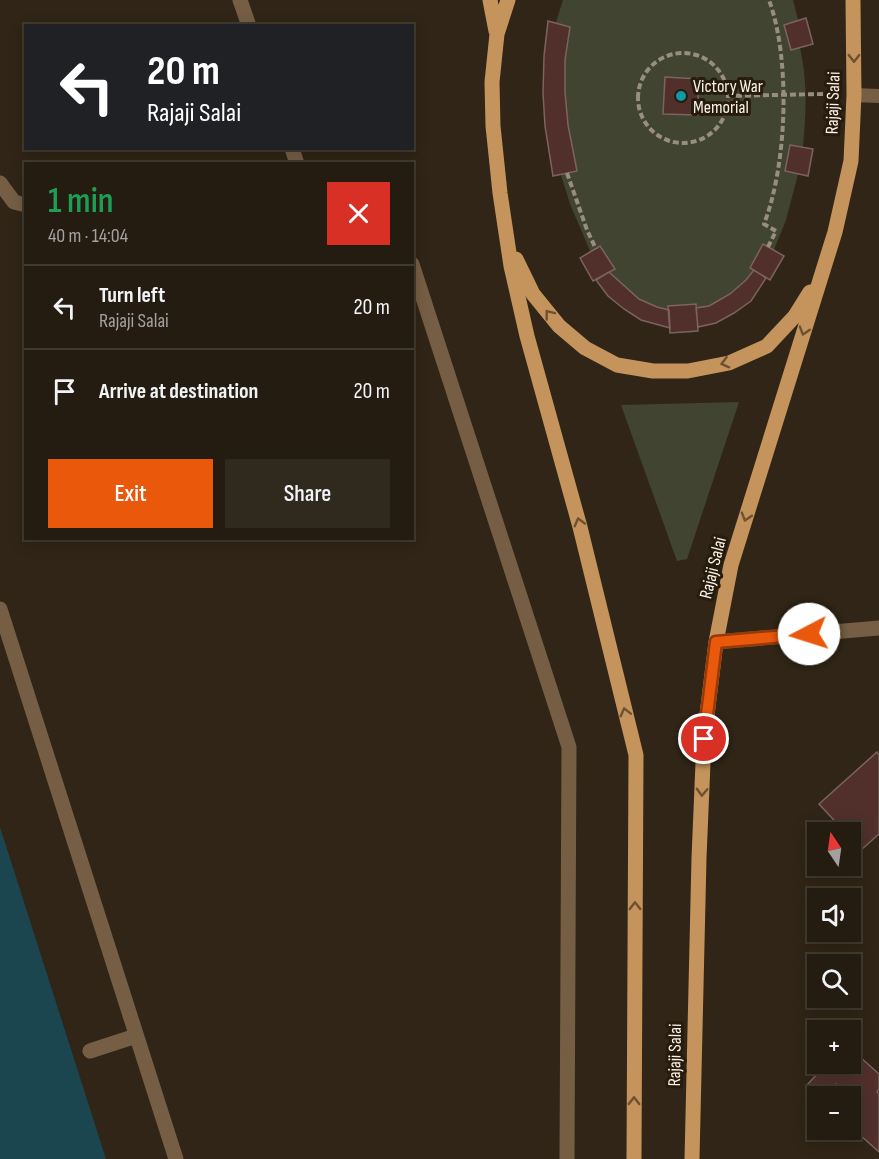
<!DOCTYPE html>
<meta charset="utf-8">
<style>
:root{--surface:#241c10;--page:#30291e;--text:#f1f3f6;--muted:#a3a19f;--line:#413a30;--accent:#ea580c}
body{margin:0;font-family:"Sofia Sans Condensed",sans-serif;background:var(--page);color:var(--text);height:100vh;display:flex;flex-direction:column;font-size:22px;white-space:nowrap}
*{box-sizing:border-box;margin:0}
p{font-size:20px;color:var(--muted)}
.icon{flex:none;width:33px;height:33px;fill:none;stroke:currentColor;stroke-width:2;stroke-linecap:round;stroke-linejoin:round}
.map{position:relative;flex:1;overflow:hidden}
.side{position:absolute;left:24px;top:162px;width:390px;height:378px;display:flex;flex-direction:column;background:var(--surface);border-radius:0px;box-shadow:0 3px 15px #0003,0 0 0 2px var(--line)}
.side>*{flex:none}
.top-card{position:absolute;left:24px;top:24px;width:390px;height:126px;border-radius:0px;box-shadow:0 3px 15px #0003,0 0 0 2px var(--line);background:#202124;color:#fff;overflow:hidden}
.needle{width:39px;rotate:347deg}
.buttons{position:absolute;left:807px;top:822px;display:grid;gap:12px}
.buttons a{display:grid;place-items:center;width:54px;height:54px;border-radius:0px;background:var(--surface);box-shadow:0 3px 15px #0003,0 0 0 2px var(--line);font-size:30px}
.pin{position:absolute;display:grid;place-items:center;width:51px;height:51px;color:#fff;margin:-26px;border:3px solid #fff;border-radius:50%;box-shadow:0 2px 6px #0007}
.me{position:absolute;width:66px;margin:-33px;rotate:265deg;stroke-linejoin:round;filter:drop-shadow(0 0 4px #0008)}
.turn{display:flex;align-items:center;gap:21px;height:126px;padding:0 24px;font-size:27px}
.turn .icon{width:78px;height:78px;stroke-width:2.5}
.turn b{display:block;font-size:42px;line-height:51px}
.round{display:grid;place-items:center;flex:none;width:63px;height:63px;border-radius:0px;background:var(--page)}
.head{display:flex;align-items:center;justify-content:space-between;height:102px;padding:0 24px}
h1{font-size:36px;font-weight:600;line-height:45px;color:#1e9e55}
.primary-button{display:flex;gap:12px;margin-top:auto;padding:12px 24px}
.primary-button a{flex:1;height:69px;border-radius:0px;background:var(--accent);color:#fff;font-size:24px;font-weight:600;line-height:69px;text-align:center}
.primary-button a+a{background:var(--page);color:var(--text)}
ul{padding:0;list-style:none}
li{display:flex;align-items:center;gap:18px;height:84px;padding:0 24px;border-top:2px solid var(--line)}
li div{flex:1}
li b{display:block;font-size:22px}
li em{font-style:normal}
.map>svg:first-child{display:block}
.green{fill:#414430}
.water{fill:#1b454f}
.building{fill:#51302c;stroke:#7a6360;stroke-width:1.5}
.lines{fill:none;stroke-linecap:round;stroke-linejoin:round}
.path{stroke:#978d81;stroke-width:4;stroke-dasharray:6 3;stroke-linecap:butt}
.lane{stroke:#755e44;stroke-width:14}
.street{stroke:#755e44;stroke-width:15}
.primary{stroke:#c4945c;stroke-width:15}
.oneway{stroke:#6d5130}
.route-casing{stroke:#983908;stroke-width:15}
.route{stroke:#ea580c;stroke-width:10}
.culture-dot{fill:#0f9aa8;stroke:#261b0c;stroke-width:2}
.labels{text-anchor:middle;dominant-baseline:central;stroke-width:6;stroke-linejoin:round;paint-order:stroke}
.poi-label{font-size:18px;fill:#faf2e9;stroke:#261b0c;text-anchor:start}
.street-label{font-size:18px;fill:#faf2e9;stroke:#261b0c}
</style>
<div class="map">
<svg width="879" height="1159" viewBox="0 0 879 1159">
<rect width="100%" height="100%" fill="#302516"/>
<path class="green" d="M563 0H793L798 20 806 18 813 44 800 48C808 84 806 111 803 147L813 149 808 176 798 174 786 220 774 250 784 256 770 280 766 278C748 308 732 318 698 327V331L670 333V328C636 321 616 307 596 280L593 281 580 258 590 251 570 204 561 175 553 176C542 120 542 77 548 21L556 22Z
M739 402 687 559 677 561 621 405Z"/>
<path class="water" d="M0 827 106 1159H0Z"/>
<path class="building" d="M806 18 813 44 791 50 784 25Z
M548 21 570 27 565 60V92L568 125 577 171 553 176 545 126 543 93 544 56Z
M665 77 699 79 697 115 663 114Z
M790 145 813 149 808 176 785 171Z
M763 244 784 256 770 280 750 268Z
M600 246 615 269 593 281 580 258Z
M754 270 766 278 751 301 734 313 716 323 698 327 696 308 709 306 730 294 746 280Z
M609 272 639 299 657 307 669 310 670 328 641 320 624 309 608 296 596 280Z
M696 304 698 331 670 333 668 306Z
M877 752 879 755V834L861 850 850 839V832H845L819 804Z
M850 1048 879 1074V1089L877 1092 879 1094V1152L850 1126V1096H847L848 1095 836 1084 825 1096H822L808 1084 826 1064H850Z"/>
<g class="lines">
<path class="path" d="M638 98a45 45 0 1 1 90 0a45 45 0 1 1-90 0Z
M727 96 823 94
M567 173 587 230 596 249
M768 247 776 231 764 224C787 165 791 60 769 0"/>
<path class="lane" d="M854 95 879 96"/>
<path class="street" d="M240 0 249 26
M292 148 297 164
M0 183 14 202 26 205
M412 264 569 747 567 1159
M0 609 176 1159
M716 642 879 628
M90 1051 136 1036"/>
<path class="primary" d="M490 0 496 31
M508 0 497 34 492 82 493 126 500 193 511 266 527 336 580 527 636 755 634 1159
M516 259 533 294 559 326 585 348 617 365 653 371H688L729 363 767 346 795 316 810 292
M692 1159 699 858 704 739 716 642 731 565 835 232 851 161 854 95 853 0"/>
</g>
<defs><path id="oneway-chevron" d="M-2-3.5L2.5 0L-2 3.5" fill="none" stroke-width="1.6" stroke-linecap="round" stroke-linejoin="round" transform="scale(1.5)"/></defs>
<g class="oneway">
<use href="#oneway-chevron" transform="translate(854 58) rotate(90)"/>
<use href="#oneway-chevron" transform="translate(549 314) rotate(-128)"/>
<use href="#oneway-chevron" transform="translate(804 331) rotate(107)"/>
<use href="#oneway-chevron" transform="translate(725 363) rotate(166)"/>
<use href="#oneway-chevron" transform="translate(746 517) rotate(107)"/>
<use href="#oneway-chevron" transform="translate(579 522) rotate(-105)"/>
<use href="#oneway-chevron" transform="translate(625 712) rotate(-104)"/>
<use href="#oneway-chevron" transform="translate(702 792) rotate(92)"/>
<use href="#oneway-chevron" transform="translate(635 906) rotate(-90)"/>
<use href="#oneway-chevron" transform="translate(634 1101) rotate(-90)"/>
</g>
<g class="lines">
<defs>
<path id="route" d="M704 739 716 642 809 634"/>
</defs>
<use href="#route" class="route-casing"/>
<use href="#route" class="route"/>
</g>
<circle class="culture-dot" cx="681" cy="96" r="6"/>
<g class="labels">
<g class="poi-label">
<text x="693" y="86">Victory War<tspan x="693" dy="21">Memorial</tspan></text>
</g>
<g class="street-label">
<text transform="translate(833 103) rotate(-88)">Rajaji Salai</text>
<text transform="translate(713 568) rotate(-76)">Rajaji Salai</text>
<text transform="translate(675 1055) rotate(-89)">Rajaji Salai</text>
</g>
</g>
</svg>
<div class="buttons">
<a><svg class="needle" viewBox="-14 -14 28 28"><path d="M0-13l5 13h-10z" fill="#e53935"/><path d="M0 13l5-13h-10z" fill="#a3a19f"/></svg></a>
<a><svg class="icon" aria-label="sound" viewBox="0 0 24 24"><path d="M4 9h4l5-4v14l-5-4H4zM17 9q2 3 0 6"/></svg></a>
<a><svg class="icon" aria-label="search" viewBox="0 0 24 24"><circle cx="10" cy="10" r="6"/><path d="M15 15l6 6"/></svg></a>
<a>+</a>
<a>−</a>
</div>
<div class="pin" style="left:704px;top:739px;background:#d93025"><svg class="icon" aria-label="arrive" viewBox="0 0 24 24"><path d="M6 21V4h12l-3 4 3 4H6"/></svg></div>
<svg class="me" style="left:809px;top:634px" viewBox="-20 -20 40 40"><circle r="19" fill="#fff"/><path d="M0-13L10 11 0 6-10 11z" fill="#ea580c"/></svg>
<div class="top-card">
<div class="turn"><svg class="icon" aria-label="left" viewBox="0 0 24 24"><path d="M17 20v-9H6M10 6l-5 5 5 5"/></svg><div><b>20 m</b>Rajaji Salai</div></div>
</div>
<section class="side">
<div class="head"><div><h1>1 min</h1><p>40 m · 14:04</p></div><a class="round" style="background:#d93025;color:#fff"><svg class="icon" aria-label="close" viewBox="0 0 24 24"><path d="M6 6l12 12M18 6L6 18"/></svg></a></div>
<ul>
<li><svg class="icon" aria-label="left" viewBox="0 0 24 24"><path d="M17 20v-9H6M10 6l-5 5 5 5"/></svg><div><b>Turn left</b><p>Rajaji Salai</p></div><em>20 m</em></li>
<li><svg class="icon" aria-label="arrive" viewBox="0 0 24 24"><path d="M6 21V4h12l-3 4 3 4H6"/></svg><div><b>Arrive at destination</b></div><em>20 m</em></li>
</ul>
<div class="primary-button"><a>Exit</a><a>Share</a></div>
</section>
</div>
